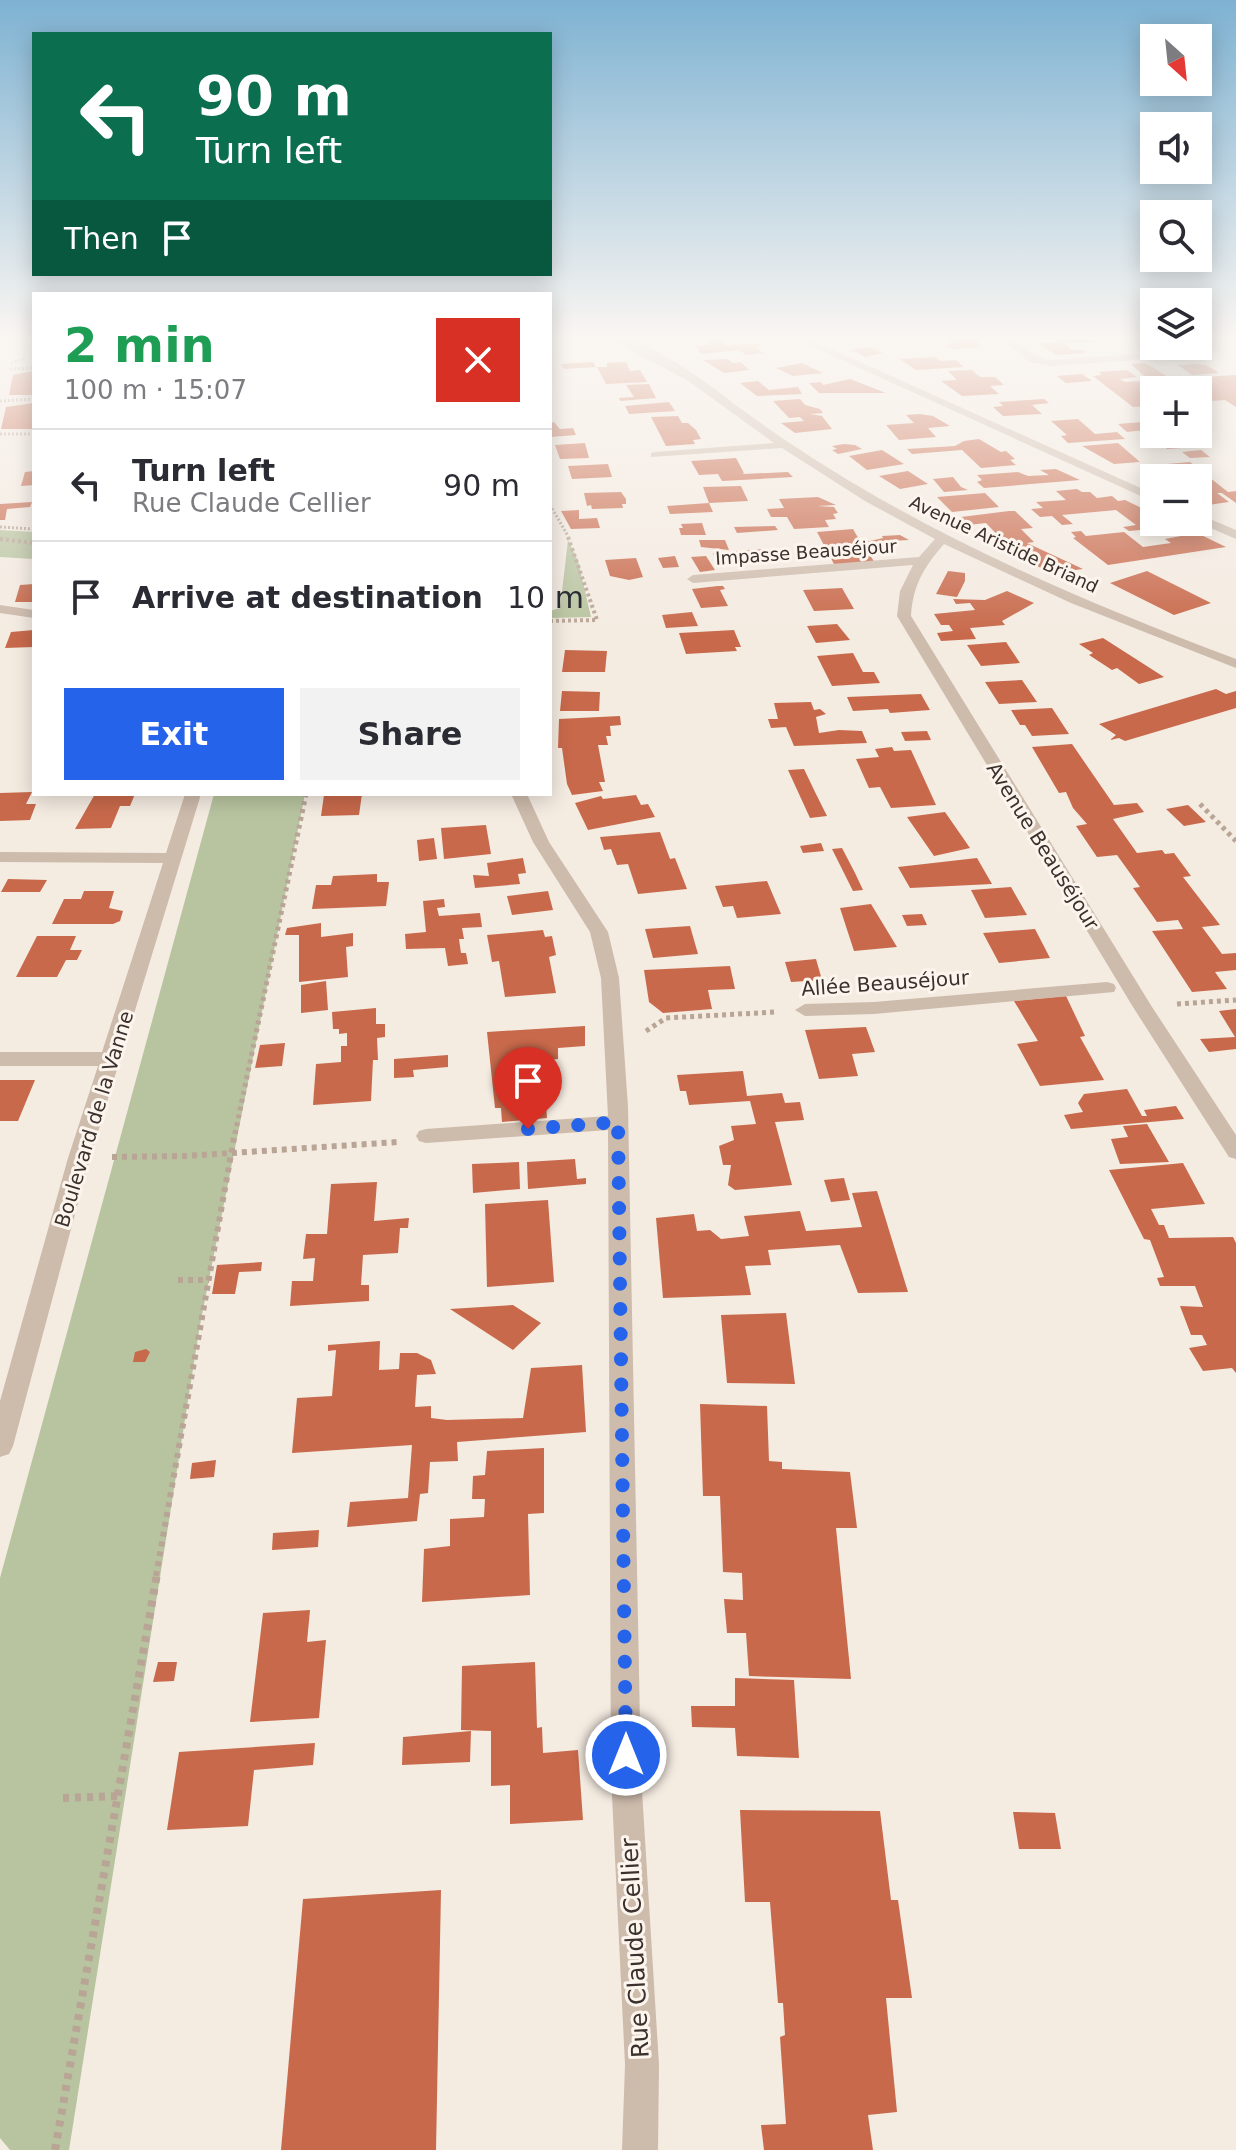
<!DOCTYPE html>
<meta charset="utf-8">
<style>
:root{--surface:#fff;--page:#f2f2f3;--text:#2b2b33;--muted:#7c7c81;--line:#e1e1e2;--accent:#2563eb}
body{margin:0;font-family:"DejaVu Sans",sans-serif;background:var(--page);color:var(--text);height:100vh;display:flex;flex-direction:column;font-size:30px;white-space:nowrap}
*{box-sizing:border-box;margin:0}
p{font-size:26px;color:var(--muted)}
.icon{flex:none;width:44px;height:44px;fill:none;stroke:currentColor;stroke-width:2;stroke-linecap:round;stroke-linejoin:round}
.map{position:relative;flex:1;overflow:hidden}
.side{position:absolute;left:32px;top:292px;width:520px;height:504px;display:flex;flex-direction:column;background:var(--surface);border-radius:0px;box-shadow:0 4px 20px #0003}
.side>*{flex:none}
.guide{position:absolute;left:32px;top:32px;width:520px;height:244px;border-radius:0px;box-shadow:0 4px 20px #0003;background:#0b6e4f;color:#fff;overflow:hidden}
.needle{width:52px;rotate:153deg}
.tools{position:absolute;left:1140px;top:24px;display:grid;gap:16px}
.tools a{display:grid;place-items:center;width:72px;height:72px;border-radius:0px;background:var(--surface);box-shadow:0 4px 20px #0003;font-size:40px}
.pin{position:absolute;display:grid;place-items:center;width:68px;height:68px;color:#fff;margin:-82px -34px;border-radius:50% 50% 50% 0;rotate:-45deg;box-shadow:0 0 8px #0007}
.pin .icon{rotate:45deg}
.me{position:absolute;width:88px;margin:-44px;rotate:0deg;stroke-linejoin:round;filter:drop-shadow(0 0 6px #0008)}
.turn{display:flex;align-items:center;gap:28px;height:168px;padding:0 32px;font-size:36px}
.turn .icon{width:104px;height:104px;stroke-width:2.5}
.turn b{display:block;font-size:56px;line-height:68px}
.then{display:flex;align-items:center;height:76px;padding:0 32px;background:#0003;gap:16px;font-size:30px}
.round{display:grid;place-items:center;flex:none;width:84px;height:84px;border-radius:0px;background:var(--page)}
.head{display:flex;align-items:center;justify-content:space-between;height:136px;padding:0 32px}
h1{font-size:48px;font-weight:800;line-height:60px;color:#1e9e55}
.button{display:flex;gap:16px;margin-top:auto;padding:16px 32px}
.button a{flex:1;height:92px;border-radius:0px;background:var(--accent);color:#fff;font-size:32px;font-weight:800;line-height:92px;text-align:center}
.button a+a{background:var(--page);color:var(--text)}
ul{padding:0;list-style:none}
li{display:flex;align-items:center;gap:24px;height:112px;padding:0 32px;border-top:2px solid var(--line)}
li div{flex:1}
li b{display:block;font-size:30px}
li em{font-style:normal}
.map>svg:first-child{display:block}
.green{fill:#b8c4a0}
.building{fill:#c8694b}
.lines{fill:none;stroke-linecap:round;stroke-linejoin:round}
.path-far4{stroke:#b9a596;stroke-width:3;stroke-dasharray:2 2;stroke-linecap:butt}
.path-far3{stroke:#b9a596;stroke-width:4;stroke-dasharray:3 3;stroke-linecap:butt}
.path-far2{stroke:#b9a596;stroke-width:5;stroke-dasharray:4 4;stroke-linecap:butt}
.path-far1{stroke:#b9a596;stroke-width:6;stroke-dasharray:5 5;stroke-linecap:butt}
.path{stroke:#b9a596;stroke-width:8;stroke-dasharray:6 6;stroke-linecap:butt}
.minor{fill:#cdbbac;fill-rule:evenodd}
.route{stroke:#2563eb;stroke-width:14;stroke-dasharray:0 25.2}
.labels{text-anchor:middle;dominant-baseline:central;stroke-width:6;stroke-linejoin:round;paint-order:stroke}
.far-street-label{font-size:18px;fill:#3b302b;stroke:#fbf5ee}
.street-label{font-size:20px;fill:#3b302b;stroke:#fbf5ee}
.near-street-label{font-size:24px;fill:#3b302b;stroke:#fbf5ee}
</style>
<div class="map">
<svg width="1236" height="2150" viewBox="0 0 1236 2150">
<rect width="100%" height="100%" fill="#f4ebe1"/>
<path class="green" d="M0 530 34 532V559L0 557Z
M568 540 578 561 591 617 550 618V611L560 608Z
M214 794H305L200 1325 69 2150H10L0 2138V1578Z"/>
<path class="building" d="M705 335H720L726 345 759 344 761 347H755L763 353 746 355 739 350 701 354 696 346 711 345Z
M978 335 982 339H974L982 347 952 349 945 346 952 344 944 337Z
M1048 335H1082L1099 343H1064L1072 350H1082L1086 353 1056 355 1038 343 1057 342Z
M1154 339V346L1172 349 1150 351 1136 340Z
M869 347 883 353 866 357 851 350Z
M935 357 940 361 956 360 964 367 916 370 900 359Z
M728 359 733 363 741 362 749 370 724 373 703 360Z
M593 362 596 367 564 369 561 364Z
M626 362 630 371 640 370 647 382 606 384 597 367H607V363Z
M802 363 823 373 793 376 776 368Z
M1144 363 1154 368 1166 376 1146 378 1131 364Z
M1195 364 1206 365 1219 373 1192 375 1178 365Z
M972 370 980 377H995L1004 385 990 386 999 394 962 396 941 381 957 380 948 371Z
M1127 370 1137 377 1120 379 1125 382 1236 375V407L1225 400 1198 402V390H1154V406L1133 407 1093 376 1102 375 1099 372Z
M34 371V395H9L13 375Z
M1082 374 1092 381 1066 383 1057 376Z
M850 379 886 393H819L809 383 821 382 823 385Z
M758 381 769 390 798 387 802 394 757 396 740 383Z
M649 384 656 398 620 401 619 398 634 397 626 385Z
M800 399 805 405 820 409 823 413 810 414 822 416 832 429 795 433 781 423 804 421 800 417 789 418 773 401Z
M1044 399 1049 403 1032 405 1042 414 1003 416 993 407 1003 406 999 402Z
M669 402 675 411 629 414 625 406Z
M34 403V429H1L6 407Z
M920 414 933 416 950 426 928 428 936 437 899 440 886 425 914 423 906 415Z
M678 416 682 423H688L696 430 701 439 693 440 695 444 666 446 651 417Z
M1078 419 1095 434 1117 432 1125 439 1068 443 1061 436 1067 435 1051 421Z
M1154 421V429L1127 432 1118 424Z
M554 422 560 429 573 428 576 435 550 437V423Z
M1153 434H1186L1192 439H1187L1197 447 1167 449Z
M979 439 1001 452 1006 451 1015 459 1010 460 1016 465 981 468 962 450 912 454 907 449 955 446 964 441Z
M585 443 589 458 560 459 555 445Z
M1118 443 1140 462 1114 464 1082 446Z
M844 444 855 445 862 449 838 454 832 450 837 449 832 446Z
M882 450 904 464 867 470 849 456Z
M1201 450 1210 457 1190 458 1182 452Z
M736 458 744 473 742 474 788 472 793 477 722 481 718 474 699 475 691 461Z
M1190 462 1228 492 1236 491V503L1222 493H1217L1229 502 1208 505 1198 497V478H1165L1144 466Z
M608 464 612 477 572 479 568 466Z
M1056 469 1080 480 984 488 977 482 982 480 977 475 1018 472 1028 476 1049 475 1040 470Z
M34 471V485L21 486 25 472Z
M908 471 928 484 900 489 879 476Z
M953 477 961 487 968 490 944 492 933 479Z
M741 486 748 501 709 503 703 487Z
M1077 489 1082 492H1090L1097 498 1112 496 1118 501 1125 500 1154 514V522H1172L1181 526 1129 531 1123 527 1136 525 1116 510 1062 515 1073 524 1062 525 1052 516 1040 517 1031 509 1043 508 1036 502 1066 500 1056 491Z
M621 492 626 499V504H622L623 508 592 509 591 505 587 506 584 493Z
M985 493 999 507 952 512 937 497Z
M818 497 836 505 817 506 834 507 838 513 833 514 836 519 825 520 829 527 794 529 787 517H771L767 509 784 508 779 499Z
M32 502 30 507 7 509 5 520H0V504Z
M709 503 713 512 670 514 667 506Z
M579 510V519L597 518 600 528 571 529 561 511Z
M1009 511H1015L1033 528 1021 529 1034 542 1027 543 1083 569 1052 573 994 546 1007 545 986 523 968 525 961 517Z
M702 523 706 535H681L679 528H683L681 524Z
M775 526 778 530 737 533 734 527Z
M853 529 861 543 883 538 882 536 900 535 909 540 873 542 875 545 864 546 875 563 835 566 817 532Z
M1081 531 1086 536 1124 532 1143 547 1171 543 1165 539 1197 533 1226 547 1108 565 1073 538 1076 537 1071 532Z
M699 540H725L729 550 701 547Z
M764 549 766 554 746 556 715 558 713 553Z
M675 556 679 567 663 568 658 558Z
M706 556 715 570 700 572 691 557Z
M636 558 643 577 629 580 610 576 605 560Z
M948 571 965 573V581L957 597 936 594Z
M1147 571 1211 603 1174 615 1110 583Z
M34 584V602H15L20 585Z
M718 586H723L725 589 720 590 728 606 701 608 692 589Z
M842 588 854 609 814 611 803 590Z
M1007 591 1034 603 1002 621 1005 625 970 628 976 639 941 641 937 633 953 631 949 625H941L934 614 975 610 970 603 956 604 953 599 985 600Z
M692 612 698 626 666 628 662 615Z
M837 624 850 640 816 643 807 626Z
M34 630V647L5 648 11 632Z
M734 630 741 647H735L737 651 686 654 679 633Z
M1103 638 1164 677 1139 684 1117 668 1112 670 1089 655 1093 653 1079 644Z
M1006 642 1020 663 981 666 967 645Z
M565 650 607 651 605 672H562Z
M853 653 863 672H874L880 683 832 686 817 656Z
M1022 680 1037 702 999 704 985 682Z
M1216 689 1226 694 1236 691V708L1125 741 1119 738 1110 740 1116 735 1099 724Z
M562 691 600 692 599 711H560Z
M921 694 930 710 890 713 888 709 853 711 847 697Z
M811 702 814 710 820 709 826 714 816 717 819 733 839 730 862 731 867 743 794 746 786 727 771 728 768 719H778L774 703Z
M1052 708 1069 734 1032 736 1025 725H1020L1011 710Z
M620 716 621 725 610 726 611 736H606L608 745H598L605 782H599L603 791 572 795 567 784 562 748H558L559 719Z
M927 731 931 740 905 741 901 732Z
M1072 744 1114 805 1137 803 1144 812 1113 819 1137 853 1162 850 1165 854 1174 853 1191 876 1183 877 1220 925 1202 927 1222 954 1236 953V970L1215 972 1227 989 1192 992 1152 931 1183 929 1178 920 1157 922 1133 888 1140 887 1117 855 1097 857 1076 826 1087 824 1073 808 1066 792 1059 793 1032 747Z
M892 747 894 751 911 750 936 805 891 808 880 787 869 788 856 759 879 757 875 749Z
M804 769 815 792 827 816 810 818 788 770Z
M32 792 26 804H36L30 820 0 821V793Z
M95 794H135L130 806H120L111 828 75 829Z
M362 794 359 815 321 816 324 795Z
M636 795 641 805 648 804 655 817 588 830 575 803 601 796 603 799Z
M1188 805 1206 822 1184 826 1166 809Z
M945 812 970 848 934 856 907 817Z
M486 825 491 854 444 859 441 828Z
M660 832 670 859 675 858 687 889 638 894 628 864 617 865 611 849 604 850 600 837Z
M434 838 437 859 419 861 417 840Z
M821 843 824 851 803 853 800 846Z
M842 848 855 873 863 890 853 891 832 849Z
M523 858 526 873 518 874 520 884 475 888 473 875 489 876 487 863Z
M977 858 992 884 910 888 898 867Z
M377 874V882H389L386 906 312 909 316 885H331L333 876Z
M8 879 47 880 40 892H1Z
M767 881 781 914 737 918 733 906 723 907 715 886Z
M1011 887 1027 915 985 918 971 890Z
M84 891H114L109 908 123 911 120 921 113 924H52L64 899H81Z
M548 891 553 910 512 915 507 896Z
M444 899 445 907 437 908 439 916 480 913 482 927 462 928 464 939H459L461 953H466L468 964 448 966 445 948 406 949 405 934 426 932 423 901Z
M871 904 897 947 854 951 840 908Z
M922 914 927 925 907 926 902 915Z
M321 923V937L353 933V946L346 947 348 977 299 982V935H285L287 928Z
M690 926 698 954 653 958 645 929Z
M1035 929 1050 958 999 963 983 933Z
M543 930 545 937 552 936 556 955 549 957 556 993 505 997 499 961 492 962 487 935Z
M37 936H76L70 950H82L77 960H66L57 977H16Z
M816 959 822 980 791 982 785 962Z
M730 966 735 989 708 990 712 1009 663 1013 649 1002 644 970Z
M326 981 328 1010 301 1013V985Z
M1066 996 1085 1036 1080 1037 1104 1080 1040 1086 1017 1044 1038 1041 1014 1001Z
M376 1008V1024H385V1037L377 1038 378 1060H373L371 1101 313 1105 316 1064 341 1062V1046H347V1033L339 1034V1029H333L332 1012Z
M1236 1009V1049L1209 1052 1200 1039 1235 1037 1219 1011Z
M585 1026V1046L558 1048V1059L550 1060 553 1104 546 1105 547 1118 502 1122 501 1108H495L487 1032Z
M866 1027 875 1052 852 1054 858 1076 819 1079 805 1030Z
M285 1043 282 1066 255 1068 260 1045Z
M448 1055V1067L413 1070 414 1077 394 1078V1059Z
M743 1071 747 1096 782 1093 785 1103 800 1102 804 1120 775 1122 792 1185 735 1190 728 1185 731 1165H723L719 1146 734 1140 731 1126 756 1124 750 1101 689 1105 686 1091H680L677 1075Z
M0 1080H35L18 1121H0Z
M1127 1089 1142 1116H1147L1144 1110 1176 1106 1184 1119 1071 1129 1064 1115 1083 1112 1078 1103 1084 1094Z
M1147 1124 1169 1162 1120 1164 1111 1139 1128 1137 1123 1126Z
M575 1159 577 1179 586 1178V1184L528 1189 527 1162Z
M519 1162 520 1189 473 1193 472 1164Z
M1183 1163 1205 1204 1151 1209 1159 1225H1164L1169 1238 1233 1237 1236 1243V1373L1232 1368 1203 1371 1189 1348 1207 1345 1202 1335H1191L1180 1306 1203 1307 1195 1286H1160L1157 1278 1164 1277 1150 1240 1144 1239 1109 1170Z
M844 1178 850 1200 831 1202 824 1180Z
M377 1182 374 1221 409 1218 408 1228H400L398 1253 363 1255 361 1285H369V1301L290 1306 292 1281H313L315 1258 303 1259 306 1234H327L331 1184Z
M877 1191 908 1292 858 1293 840 1245 768 1250 771 1265 745 1266 751 1295 663 1298 656 1218 694 1214 697 1231 710 1230 721 1239 749 1236 744 1216 800 1211 806 1231 862 1227 852 1193Z
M548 1200 554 1282 487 1287 485 1204Z
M262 1262 261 1271 239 1272 235 1294H212L217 1265Z
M513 1305 541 1323 513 1350 450 1309Z
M786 1313 795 1384 727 1383 721 1315Z
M380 1341 379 1370 399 1369 400 1353H417L431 1360 436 1374 417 1375 415 1407 431 1406V1418L447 1420 523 1418 531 1368 582 1365 586 1432 457 1442 458 1461 430 1462 428 1493 420 1494 417 1521 347 1527 350 1502 408 1498 412 1445 292 1453 297 1398 332 1396 336 1350 328 1351V1345Z
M146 1349 150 1352 145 1362H133L135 1352Z
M700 1404 767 1406 769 1461 782 1462V1469L850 1472 857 1528H836L851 1679 749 1676 746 1633H727L724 1599 743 1600 742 1573 723 1572 720 1496H703Z
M544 1448V1513L528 1514 530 1595 422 1602 424 1549 450 1546V1519L484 1517 485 1499H472L473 1476 485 1475 487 1451Z
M216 1460 214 1477 190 1479 192 1463Z
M319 1530 318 1547 272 1550 273 1533Z
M310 1610 307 1642 326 1640 319 1718 250 1722 263 1613Z
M158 1662H177L174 1681 153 1682Z
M535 1662 537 1728 542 1727 543 1753 578 1750 583 1820 510 1824V1785L491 1786V1731L461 1730 462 1666Z
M735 1678 794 1680 799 1758 737 1756 735 1728 692 1727 691 1706H735Z
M471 1731 470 1762 402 1765 403 1737Z
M315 1743 313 1765 254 1770 248 1826 167 1830 179 1752Z
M740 1810 880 1811 891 1900H898L912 1998H886L897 2112 868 2115 873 2150H764L761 2125 786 2124 780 2037 785 2035 783 2003H778L770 1902H745Z
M1013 1812 1055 1813 1061 1849H1019Z
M441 1890 436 2150H281L303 1899Z"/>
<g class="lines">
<path class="path-far4" d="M11 363 23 359 28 335
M10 369 34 368
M0 401 34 399
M0 434H34
M550 505 568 536
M0 527 34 529"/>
<path class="path-far3" d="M0 539 34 543
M550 621 597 620 567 534"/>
<path class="path-far2" d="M1200 804 1236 841
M1177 1004 1236 1000
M646 1031 666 1018 776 1012
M235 1134 306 794"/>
<path class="path-far1" d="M112 1157 186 1156 398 1142
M178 1280H209
M156 1576 235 1132"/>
<path class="path" d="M63 1798 118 1796
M55 2150 157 1574"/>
<path class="minor" d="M602 335C648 335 708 384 744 411 894 521 1063 594 1236 659V668L1071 603 944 544C924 567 913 585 911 616L1152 1007 1236 1135V1159L1229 1157 1133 1007 897 616 900 591 913 565 693 583 687 579 693 575 919 557 935 539 865 501 782 448 651 457V453L655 452 774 443 687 380Z
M787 335H800L1154 494V502Z
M996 335C1016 335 1029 356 1050 360L1207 349 1212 352 1207 355 1050 366 1030 362Z
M1198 514 1236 530V539L1197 522Z
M0 605 34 610V618L0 613Z
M185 794H201L90 1158 13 1446 9 1454 0 1457V1401L68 1158 98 1066H0V1052H102L163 863 0 862V852L166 853Z
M511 794H527L549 842 608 932 619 978 628 1107 641 1775 659 2065 658 2150H622L625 2065 611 1775 608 1130 426 1143 419 1141 416 1136 419 1131 426 1129 608 1116 601 978 590 932 533 842Z
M1107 982 1114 984 1116 988 1114 992 874 1014 805 1016 795 1010 805 1004 874 1002Z"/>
</g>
<linearGradient id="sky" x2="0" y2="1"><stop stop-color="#7eb2d2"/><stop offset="0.53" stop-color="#faf6f2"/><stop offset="1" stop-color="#faf6f2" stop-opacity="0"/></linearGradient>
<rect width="1236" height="636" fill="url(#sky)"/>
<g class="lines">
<path class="route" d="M528 1129 618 1122 626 1755"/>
</g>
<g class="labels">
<g class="far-street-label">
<text transform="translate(1004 544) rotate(25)">Avenue Aristide Briand</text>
<text transform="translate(806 552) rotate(-4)">Impasse Beauséjour</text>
</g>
<g class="street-label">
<text transform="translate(1043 846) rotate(58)">Avenue Beauséjour</text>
<text transform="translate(885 983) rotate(-4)">Allée Beauséjour</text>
<text transform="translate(94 1119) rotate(-73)">Boulevard de la Vanne</text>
</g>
<g class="near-street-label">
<text transform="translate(635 1948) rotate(-93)">Rue Claude Cellier</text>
</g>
</g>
</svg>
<div class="tools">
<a><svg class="needle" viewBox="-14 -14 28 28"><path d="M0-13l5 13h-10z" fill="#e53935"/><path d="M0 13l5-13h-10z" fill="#7c7c81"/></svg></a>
<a><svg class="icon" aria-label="sound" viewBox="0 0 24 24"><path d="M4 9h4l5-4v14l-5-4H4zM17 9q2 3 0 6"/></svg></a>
<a><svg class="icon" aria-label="search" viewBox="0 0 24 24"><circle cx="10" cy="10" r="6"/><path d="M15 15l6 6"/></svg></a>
<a><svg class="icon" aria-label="layers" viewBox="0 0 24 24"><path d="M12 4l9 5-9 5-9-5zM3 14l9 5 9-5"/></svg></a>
<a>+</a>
<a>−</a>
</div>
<div class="pin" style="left:528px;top:1129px;background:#d93025"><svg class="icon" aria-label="arrive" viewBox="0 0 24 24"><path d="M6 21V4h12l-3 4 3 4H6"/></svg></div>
<svg class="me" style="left:626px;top:1755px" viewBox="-20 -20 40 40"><circle r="17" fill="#2563eb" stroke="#fff" stroke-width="3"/><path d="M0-11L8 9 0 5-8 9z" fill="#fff"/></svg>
<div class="guide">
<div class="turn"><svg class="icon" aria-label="left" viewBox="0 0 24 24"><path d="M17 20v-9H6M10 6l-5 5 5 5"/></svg><div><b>90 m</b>Turn left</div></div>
<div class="then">Then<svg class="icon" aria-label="arrive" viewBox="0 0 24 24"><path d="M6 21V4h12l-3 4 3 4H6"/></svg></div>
</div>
<section class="side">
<div class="head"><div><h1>2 min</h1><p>100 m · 15:07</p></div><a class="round" style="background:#d93025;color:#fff"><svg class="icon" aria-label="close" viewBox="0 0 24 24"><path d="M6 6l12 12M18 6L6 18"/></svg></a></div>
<ul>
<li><svg class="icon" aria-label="left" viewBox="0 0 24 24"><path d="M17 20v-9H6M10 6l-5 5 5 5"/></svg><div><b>Turn left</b><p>Rue Claude Cellier</p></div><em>90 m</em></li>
<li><svg class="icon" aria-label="arrive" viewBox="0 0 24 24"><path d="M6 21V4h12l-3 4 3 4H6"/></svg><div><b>Arrive at destination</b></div><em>10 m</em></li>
</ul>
<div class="button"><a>Exit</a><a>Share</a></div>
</section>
</div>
